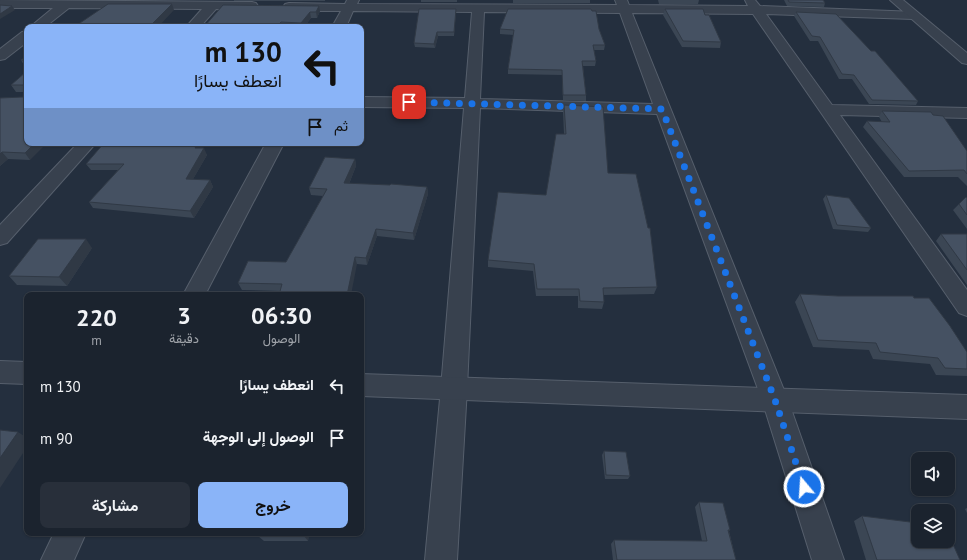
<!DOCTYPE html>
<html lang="ar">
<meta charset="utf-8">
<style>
:root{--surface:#1b232e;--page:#282f3a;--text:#f1f3f6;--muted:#a0a4aa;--line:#39404a;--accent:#8ab4f8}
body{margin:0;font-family:"PT Sans",Vazirmatn,sans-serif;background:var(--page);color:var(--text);direction:rtl;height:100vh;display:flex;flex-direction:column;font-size:15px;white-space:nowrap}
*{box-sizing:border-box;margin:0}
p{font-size:13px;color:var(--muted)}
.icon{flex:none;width:22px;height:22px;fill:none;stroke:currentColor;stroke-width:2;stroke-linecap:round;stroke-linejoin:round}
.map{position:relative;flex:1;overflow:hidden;direction:ltr}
.panel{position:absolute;left:24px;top:292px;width:340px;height:244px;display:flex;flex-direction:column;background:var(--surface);border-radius:8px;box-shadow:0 1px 3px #0004,0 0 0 1px var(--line);direction:rtl}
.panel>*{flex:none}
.banner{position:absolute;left:24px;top:24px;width:340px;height:122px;border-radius:8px;box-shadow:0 1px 3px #0004,0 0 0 1px var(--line);direction:rtl;background:#8ab4f8;color:#111;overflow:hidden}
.tools{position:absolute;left:911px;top:452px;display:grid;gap:8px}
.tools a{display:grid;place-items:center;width:44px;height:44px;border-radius:8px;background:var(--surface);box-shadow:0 1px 3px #0004,0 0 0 1px var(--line);font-size:20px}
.pin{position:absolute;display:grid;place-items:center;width:34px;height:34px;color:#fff;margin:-17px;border-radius:8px;box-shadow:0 2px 6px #0006}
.me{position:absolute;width:44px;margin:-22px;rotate:342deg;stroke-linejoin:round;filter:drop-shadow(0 0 3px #0008)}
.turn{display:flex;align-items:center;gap:14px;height:84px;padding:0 16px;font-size:18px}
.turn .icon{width:52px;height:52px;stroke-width:2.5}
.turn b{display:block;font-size:28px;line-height:34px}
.then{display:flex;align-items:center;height:38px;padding:0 16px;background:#0003;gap:8px;font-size:15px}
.eta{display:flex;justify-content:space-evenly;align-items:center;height:68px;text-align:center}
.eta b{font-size:24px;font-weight:700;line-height:28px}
.cta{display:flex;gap:8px;margin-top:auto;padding:8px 16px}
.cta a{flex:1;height:46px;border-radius:8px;background:var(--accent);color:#111;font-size:16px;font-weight:700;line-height:46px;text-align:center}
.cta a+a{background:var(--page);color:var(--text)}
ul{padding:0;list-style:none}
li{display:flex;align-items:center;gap:12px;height:52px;padding:0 16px}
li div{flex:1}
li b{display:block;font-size:15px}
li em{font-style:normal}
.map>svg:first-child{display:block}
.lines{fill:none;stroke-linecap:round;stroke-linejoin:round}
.minor-casing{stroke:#565f6c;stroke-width:2}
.tertiary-casing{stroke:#565f6c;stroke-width:2}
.minor{fill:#38414e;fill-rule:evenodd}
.tertiary{fill:#38414e;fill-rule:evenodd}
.wall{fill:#3b4654}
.shaded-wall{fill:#303945}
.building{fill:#455162;stroke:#303945}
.route{stroke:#1a73e8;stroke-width:7;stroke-dasharray:0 12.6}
</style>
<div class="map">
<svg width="967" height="560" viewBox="0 0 967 560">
<rect width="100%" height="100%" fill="#242f3e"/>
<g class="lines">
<defs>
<path id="minor" d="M0 0 252 2 256 3 258 6 256 9 252 10 216 9 200 27H186L202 9 69 8 45 27H30L53 8H0Z
M347 0H359L357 4 617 5 615 0H627L629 5 748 6 745 0H755L760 6 917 12 919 15 917 18 913 19 766 14 832 105 967 108V118L840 115 967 290V316L959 313 753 14 632 13 788 400 844 560H812L762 400 657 114 480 108 467 388 457 560H425L441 388 464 108 361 107V97L465 98 472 12 353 11 346 27H332L341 11H289L285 10 283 7 285 4 289 3 345 4ZM484 12 620 13 653 104 480 99Z
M27 31V42L5 59 0 60V49L22 32Z
M78 143H96L7 243 0 245V225Z
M266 143H284L205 295H183Z
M54 533H86L74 560H41Z"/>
<path id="tertiary" d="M890 0H903L967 53V64L962 63Z
M0 361 27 362V384L0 383Z
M361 374 967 395V419L361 396Z"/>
</defs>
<use href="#minor" class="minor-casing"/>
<use href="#tertiary" class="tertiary-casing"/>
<use href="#minor" class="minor"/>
<use href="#tertiary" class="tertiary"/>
</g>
<path class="wall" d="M234 0H325V1H234Z
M421 0H457V2H421Z
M513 0H590V3H513Z
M658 0H699L698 4H659Z
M784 0H823L825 3 824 7 787 6Z
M223 5 320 11 317 18H311L304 27H204Z
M456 9 454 36H438L435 48 415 47 414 43Z
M665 9 705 15 721 42 720 48 682 47 663 15Z
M592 11 605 45 604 50H594L596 61 595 66H583L586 95V101L563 100 562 75 508 74V69L513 35 500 34V29Z
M796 12 918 101 916 105 869 104 852 79H839L818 41H810L794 16Z
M27 56V67H25L21 60Z
M27 71 30 160 8 159 0 166V98L23 97V92H16L11 85Z
M564 105 608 173 657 287 654 294 603 295 604 302 602 309 578 308V296H536L533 271 488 267V260L546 195 564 134 563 112Z
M882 111 967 151V186L958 177H904L863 127 867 121 882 122 879 117Z
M205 143 202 148 207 155 193 179 210 180 213 187 194 218 93 208 89 202 118 170H91L86 164Z
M355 159 356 166 349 184 427 187 428 194 414 240 377 236 367 265 357 264 280 291 242 290 238 283 286 262 323 196 311 195 309 188Z
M826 195 871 228 868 232 833 229 823 199Z
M967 198V229L953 210 959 204Z
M941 234H967V285L936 241Z
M92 248 67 286 17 285 9 276Z
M800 294 838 296 914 298 967 352V376L936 375 930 364 873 359 869 350 813 347 795 302Z
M604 451 630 476 628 479H605L602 455Z
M699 502 730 530 729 531 736 560H613L611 544 614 540 702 541 695 507Z
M967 508V513L965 509Z
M862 516 960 560H866L854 521Z
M259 533H309L308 541H264L258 536Z"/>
<path class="shaded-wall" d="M172 4 174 10 158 27H149Z
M12 6 15 10 0 19V14Z
M319 6 320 11 317 18 316 12Z
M456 9V12L454 36V32Z
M310 12 311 18 304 27H302L301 23Z
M281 22 282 27H276Z
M437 32 438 36 435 48 434 44Z
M35 143H47L30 160 25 153Z
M198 143H205L198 155 195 148Z
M204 148 207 155 189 186 186 179Z
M2 152 8 159 0 166V154Z
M355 159 356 166 346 191 344 183Z
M210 180 213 187 194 218 190 211Z
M427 187 428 194 414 240 413 233Z
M376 229 377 236 367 265 366 258Z
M86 239 92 248 67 286 59 277Z
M355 257 357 264 351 295H347Z
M18 432 27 438V447L0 488V458Z
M304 533H309L308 541 304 536Z"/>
<path class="building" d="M788 0H823L825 3 789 2Z
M108 4H172L149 27H74Z
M0 5 12 6 0 14Z
M223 5 319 6 316 12H310L301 23 281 22 276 27H204Z
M419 9H456L454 32H437L434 44 414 43Z
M508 9H591L592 11H596L599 29 605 45H593L596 61H582L586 95H563L562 70 508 69 514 30 500 29Z
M665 9H703L705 15H709L721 42 683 41Z
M796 12 836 14 871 51H875L918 101 872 100 854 75 842 74 820 37 812 36Z
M27 56V61L21 60Z
M27 71V143H35L25 153 2 152 0 154V98L23 97 24 85H11Z
M564 105 603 107 608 173 636 174 648 228H650L657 287 603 288 604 302 580 301 579 289H537L534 264 488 260 498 192 546 195 556 134H566Z
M882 111 931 112 933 115 943 116 967 151V174L964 170 909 171 867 121 890 122Z
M104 143H198L195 148H204L186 179 210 180 190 211 89 202 124 164H86Z
M325 157 355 159 344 183 390 185 391 184 427 187 413 233 376 229 366 258 355 257 347 295H279L282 284 238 283 248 261 286 262 327 189 309 188Z
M826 195 849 198 871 228 837 225Z
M966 197 967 198V215L959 204Z
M941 234H967V270Z
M38 239H86L59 277 9 276Z
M800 294 838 296H913L914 298H929L950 326 967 352V369L945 368 938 358 880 352 876 343 818 340Z
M0 430 18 432 0 458Z
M604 451 626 452 630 476 606 475Z
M699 502 723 503 730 530H728L736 560H617L614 540 707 541Z
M862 516 918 523V541H948V533L960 560H877Z
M259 533H304V536H258Z"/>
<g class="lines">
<path class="route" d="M409 102 662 109 775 400 804 487"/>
</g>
</svg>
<div class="tools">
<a><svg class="icon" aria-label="sound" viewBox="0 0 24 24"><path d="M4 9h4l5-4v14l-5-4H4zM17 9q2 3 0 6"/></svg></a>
<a><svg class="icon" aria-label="layers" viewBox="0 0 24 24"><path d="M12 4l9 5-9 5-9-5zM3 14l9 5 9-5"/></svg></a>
</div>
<div class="pin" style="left:409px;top:102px;background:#d93025"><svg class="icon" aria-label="arrive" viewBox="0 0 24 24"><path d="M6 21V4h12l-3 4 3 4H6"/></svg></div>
<svg class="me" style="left:804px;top:487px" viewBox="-20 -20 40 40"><circle r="17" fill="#1a73e8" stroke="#fff" stroke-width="3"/><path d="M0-11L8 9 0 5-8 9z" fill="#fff"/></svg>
<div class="banner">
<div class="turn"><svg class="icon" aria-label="left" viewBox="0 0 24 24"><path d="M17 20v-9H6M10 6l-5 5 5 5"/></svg><div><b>130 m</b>انعطف يسارًا</div></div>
<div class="then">ثم<svg class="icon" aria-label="arrive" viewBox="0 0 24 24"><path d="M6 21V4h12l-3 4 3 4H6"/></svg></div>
</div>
<section class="panel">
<div class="eta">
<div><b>06:30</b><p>الوصول</p></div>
<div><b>3</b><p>دقيقة</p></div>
<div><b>220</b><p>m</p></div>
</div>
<ul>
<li><svg class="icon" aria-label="left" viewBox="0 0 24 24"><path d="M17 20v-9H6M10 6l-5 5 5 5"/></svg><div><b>انعطف يسارًا</b></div><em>130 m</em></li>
<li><svg class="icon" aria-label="arrive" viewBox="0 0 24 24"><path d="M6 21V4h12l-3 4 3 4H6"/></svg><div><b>الوصول إلى الوجهة</b></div><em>90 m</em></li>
</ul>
<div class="cta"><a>خروج</a><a>مشاركة</a></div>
</section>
</div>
